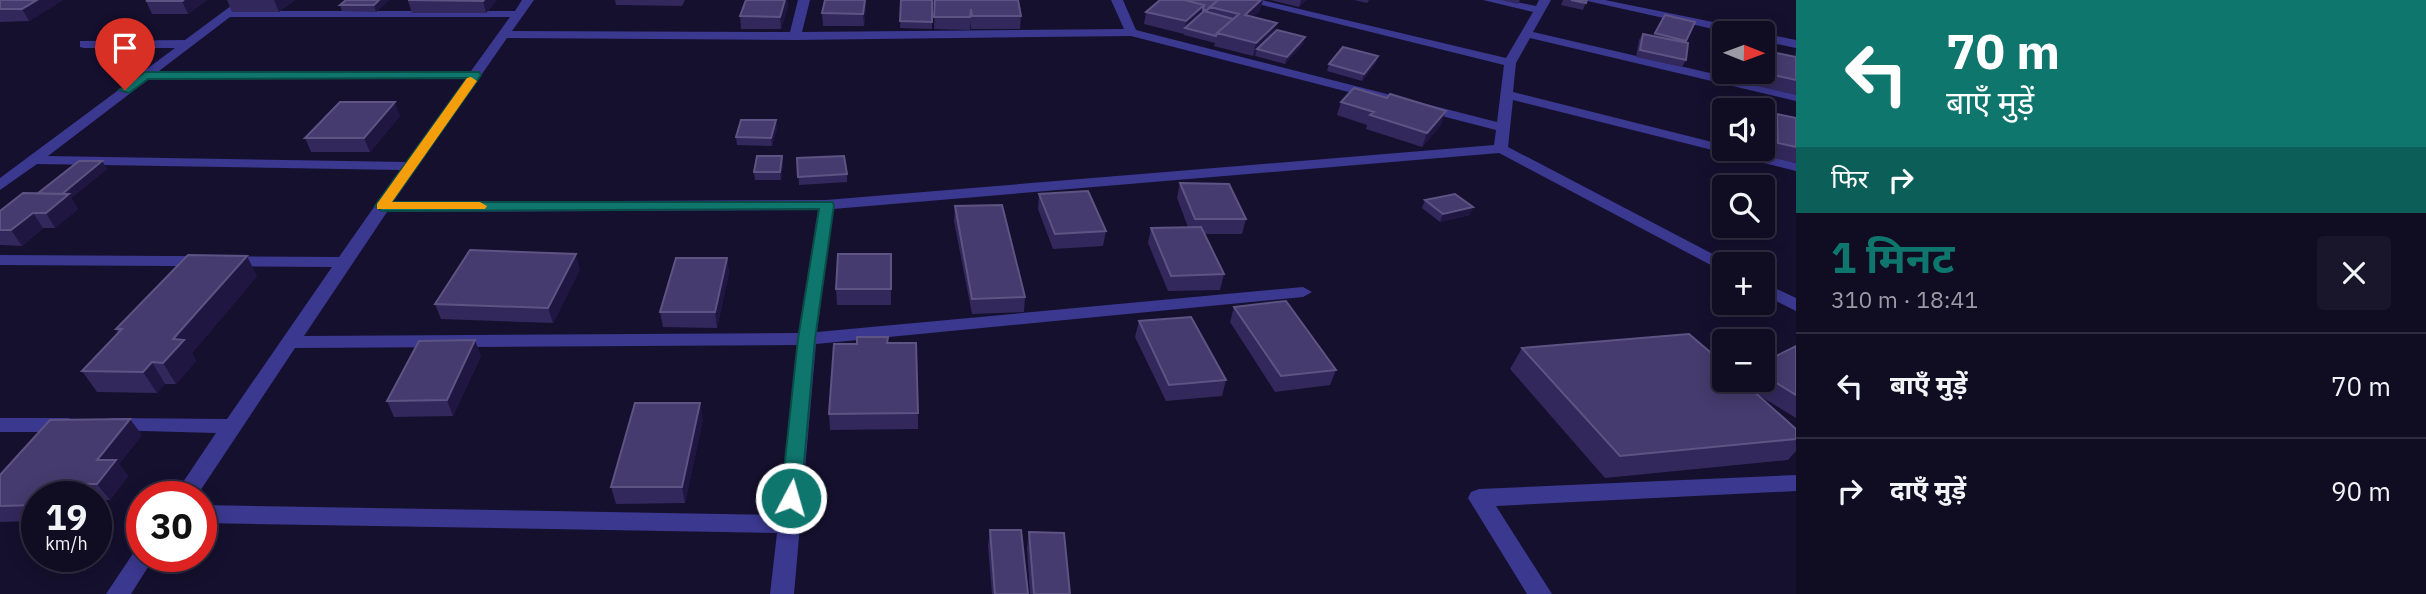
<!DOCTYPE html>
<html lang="hi">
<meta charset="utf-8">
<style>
:root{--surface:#100c22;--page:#19152a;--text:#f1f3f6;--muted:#9c9ba5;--line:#302c40;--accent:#0f766e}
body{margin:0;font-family:"IBM Plex Sans","Noto Sans Devanagari",sans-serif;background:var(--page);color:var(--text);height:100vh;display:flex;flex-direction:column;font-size:26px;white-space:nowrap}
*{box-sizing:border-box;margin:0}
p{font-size:23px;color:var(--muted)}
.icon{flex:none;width:38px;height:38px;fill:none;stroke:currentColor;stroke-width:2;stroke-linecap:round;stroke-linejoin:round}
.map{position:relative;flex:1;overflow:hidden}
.sheet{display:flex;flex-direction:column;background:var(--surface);width:630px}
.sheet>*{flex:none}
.hud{background:#0f766e;color:#fff;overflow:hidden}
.needle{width:46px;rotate:91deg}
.tools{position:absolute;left:1712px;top:21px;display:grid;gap:14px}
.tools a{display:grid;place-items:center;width:63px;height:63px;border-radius:7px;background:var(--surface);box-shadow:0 4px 18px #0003,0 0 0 2px var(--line);font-size:35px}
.speed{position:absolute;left:21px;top:481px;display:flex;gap:14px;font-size:35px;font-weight:700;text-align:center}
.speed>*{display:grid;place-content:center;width:91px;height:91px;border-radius:50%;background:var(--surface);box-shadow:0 4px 18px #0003,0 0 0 2px var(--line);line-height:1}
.speed small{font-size:18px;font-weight:400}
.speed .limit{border:10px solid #d22;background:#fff;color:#111}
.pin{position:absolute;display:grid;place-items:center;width:60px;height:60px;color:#fff;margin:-72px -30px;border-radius:50% 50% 50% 0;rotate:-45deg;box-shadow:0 0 7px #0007}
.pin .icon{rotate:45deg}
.me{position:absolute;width:77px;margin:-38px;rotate:6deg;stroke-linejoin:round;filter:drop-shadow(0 0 5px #0008)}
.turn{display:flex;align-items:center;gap:24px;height:147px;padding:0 35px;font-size:32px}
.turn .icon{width:91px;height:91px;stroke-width:2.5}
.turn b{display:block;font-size:49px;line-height:60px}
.then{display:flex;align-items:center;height:66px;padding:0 35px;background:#0003;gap:14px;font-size:26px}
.round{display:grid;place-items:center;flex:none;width:74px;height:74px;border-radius:7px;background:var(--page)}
.headline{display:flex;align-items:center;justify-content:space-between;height:119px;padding:0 35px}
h1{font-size:42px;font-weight:700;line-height:52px;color:var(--accent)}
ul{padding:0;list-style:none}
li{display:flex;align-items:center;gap:21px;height:105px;padding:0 35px;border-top:2px solid var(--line)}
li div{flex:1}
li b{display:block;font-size:26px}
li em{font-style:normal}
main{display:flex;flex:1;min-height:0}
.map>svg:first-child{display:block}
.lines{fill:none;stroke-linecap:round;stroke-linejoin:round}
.minor{fill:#3b3890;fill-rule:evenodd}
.wall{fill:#32285c}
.shaded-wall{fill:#1f1642}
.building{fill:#453b6e;stroke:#5d5484;stroke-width:2}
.route{fill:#0f766e;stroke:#0a4d48;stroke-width:2}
.slow{fill:#f59e0b}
</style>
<main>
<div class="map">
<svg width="1796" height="594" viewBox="0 0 1796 594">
<rect width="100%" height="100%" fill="#15102e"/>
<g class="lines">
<path class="minor" d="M239 0H252L239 11H515L522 0H534L512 31 790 32 798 0H810L802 32 1124 29 1111 0H1123L1136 30 1497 122 1504 65 1242 0H1262L1506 58 1533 12 1483 0H1506L1536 6 1539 0H1551L1533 32 1796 93V101L1530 38 1516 63 1513 92 1724 145V149H1740L1796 163V171L1513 100 1508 147 1730 263 1724 264V272L1499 153 833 209 817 332 1303 287 1312 292 1303 297 816 344 794 594H770L777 533 201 523V505L779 515 797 345 295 348 196 497H173L216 433 106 430 103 425 106 420 113 418 227 419 332 267 0 265V255L339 257 400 170 37 164 0 190V178L175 48H84L80 47V41L185 40ZM230 17H510L471 71H159ZM1131 36 1496 130 1494 145 826 200 393 202 507 38 795 40ZM149 79H466L407 162 48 156ZM818 210 799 333 304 336 387 212Z
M1583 0H1605L1747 29 1753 33H1731Z
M1762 33 1796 40V48L1762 41Z
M1762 282 1796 298V311L1762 294Z
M0 418H68L75 420 78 425 75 430 68 432H0Z
M1796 475V491L1496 506 1552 594H1527L1468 498 1471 492 1479 489Z
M142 547V556H155L131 594H106L136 549Z"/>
</g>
<path class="wall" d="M0 0H63L29 21 0 22Z
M207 0 188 14H152L146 1Z
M227 0H295L279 12H232Z
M346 0H389L376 12 342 11 340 5Z
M497 0 486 13H412L408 1Z
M615 0H685L682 6 616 5Z
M746 0H787L788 6 781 29H741L740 16Z
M901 0H932V29L900 28Z
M932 0H1018L1021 16 1020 29H971L970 21V30L934 29 935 5H932Z
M1160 0 1260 11 1253 17 1275 32 1303 44 1285 64 1255 56 1256 53 1253 56 1214 46 1215 43 1184 35V33V34L1144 24 1146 12Z
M1270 0H1306L1299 7Z
M1354 0H1369L1367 3Z
M1501 0H1520L1518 4Z
M1563 0H1587L1583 10 1561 5Z
M866 7 864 26H823L822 13Z
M1665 15 1695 22 1686 42V60L1682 67 1636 57 1639 40 1643 34 1653 36Z
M1796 50V95L1726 79 1728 72H1762L1795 57Z
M1376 63 1362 81 1327 71 1329 64Z
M1387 98 1441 125 1422 147 1366 129 1367 125 1337 115 1341 102Z
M1777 114 1796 118V163L1769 157 1768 128Z
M400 116 370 152H311L305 138Z
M1724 117V145L1719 144Z
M777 128 772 146 737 145 736 137Z
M782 156 783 163 781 180H755L754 172Z
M797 158 847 174V182L799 185Z
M102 161 107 169 71 198 78 209 55 228H43L22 246 0 245V211Z
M1180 183 1246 219 1242 234H1205L1224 274 1220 290 1168 291 1148 243 1151 228 1188 227 1177 198Z
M1039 194 1106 231 1103 246 1053 249 1038 209Z
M1425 200 1470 215 1440 222 1422 208Z
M955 206 1025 297 1024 312 972 314 954 221Z
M891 254V305H837L836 289Z
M727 258 729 273 717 328 663 327 660 312Z
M580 269 553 323 441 319 435 304Z
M257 276 192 353 196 361 176 384H165L157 393 97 392 82 371 118 333 116 329Z
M1234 307 1336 370 1330 385 1275 392 1230 322Z
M1139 321 1226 380 1222 396 1166 401 1135 337Z
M888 343 918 413V429L830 430 829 414Z
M1796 346V418L1758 395 1796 429V451L1788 460 1605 478 1510 369 1522 348 1742 381 1743 380H1762V363Z
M481 356 453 416 394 417 387 401Z
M703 419 685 503 616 504 611 487Z
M142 435 119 464 128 476 110 500H97L96 501V497H37V521L0 522V475Z
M990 530 1028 594H992L988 546Z
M1029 532 1070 594H1030L1027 548Z"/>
<path class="shaded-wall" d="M37 0H63L29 21 22 9Z
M184 0H207L188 14 182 1Z
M274 0H295L279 12Z
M379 0H389L376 12 374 5Z
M484 0H497L486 13 483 1Z
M785 0H787L788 6 781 29 780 17Z
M865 0H866V7L864 26 863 14Z
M1261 0H1263L1260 11 1242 28 1245 15Z
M1301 0H1306L1299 7Z
M1204 5 1202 17 1185 28 1184 34 1186 21Z
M1277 23 1274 36 1257 49 1256 53 1253 56 1256 43Z
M1305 37 1303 44 1285 64 1287 57Z
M1378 56 1376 63 1362 81 1364 74Z
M395 102 400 116 370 152 364 138Z
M1446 111 1441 125 1422 147 1427 133Z
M776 120 777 128 772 146 771 138Z
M782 156 783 163 781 180 780 172Z
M102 161 107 169 71 198 78 209 55 228 46 213 54 200Z
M1473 207 1470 215 1440 222 1443 214Z
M33 213 43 228 22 246 11 230Z
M576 254 580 269 553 323 548 308Z
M247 256 257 276 192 353 196 361 176 384 163 363 173 339Z
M727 258 729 273 717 328 715 312Z
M475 340 481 356 453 416 447 400Z
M152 362 165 384 157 393 143 372Z
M700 403 703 419 685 503 682 487Z
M130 419 142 435 119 464 128 476 110 500 97 484V460Z
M84 484 95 497H74Z"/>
<path class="building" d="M0 0H37L22 9H0Z
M148 0H184L182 1H146Z
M346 0H379L374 5H340Z
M408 0H484L483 1Z
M746 0H785L780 17 740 16Z
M825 0H865L863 14 822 13Z
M901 0H932V22L900 21Z
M935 0H1018L1021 16H972L971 9 970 17H934Z
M1160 0H1184L1204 5 1186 21 1146 12Z
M1184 0H1218L1207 10H1203L1204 5Z
M1218 0H1261L1245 15 1277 23 1256 43 1217 33 1239 14 1210 7Z
M1571 0H1587L1586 3Z
M1204 11 1233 19 1217 33 1216 36 1185 28Z
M1665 15 1695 22 1686 41 1655 33Z
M1277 30 1305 37 1287 57 1257 49Z
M1643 34 1688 43 1686 60 1640 50Z
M1343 47 1378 56 1364 74 1329 64Z
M1762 50 1796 57V80L1760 72H1762Z
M1354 88 1387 98 1390 94 1446 111 1427 133 1370 115 1374 112 1341 102Z
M340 102H395L364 138H305Z
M1777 114 1796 118V147L1778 143Z
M741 120H776L771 138 736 137Z
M757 156H782L780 172H754Z
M844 156 847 174 798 177 797 158Z
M79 161H102L62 194H37Z
M1180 183 1229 184 1246 219H1195Z
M1088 191 1106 231 1055 234 1039 194Z
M23 193 69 194 46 213H33L11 230H0V211Z
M1455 194 1473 207 1443 214 1425 200Z
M1002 205 1025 297 972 299 955 206Z
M1201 227 1224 274 1171 276 1151 228Z
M470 250 576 254 548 308 435 304Z
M838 254H891V289H836Z
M188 255 247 256 173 339 184 340 163 363 152 362 143 372 82 371 122 329H116Z
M676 258H727L715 312H660Z
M1286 301 1336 370 1281 376 1234 307Z
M1191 317 1226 380 1169 385 1139 321Z
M1689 334 1724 364V380H1741L1796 429V439L1620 456 1522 348Z
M857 337H888L887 343H916L918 413 829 414 834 344H857Z
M475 340 447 400 387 401 419 341Z
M1796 346V395L1762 374V363Z
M635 403H700L682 487H611Z
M130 419 97 460H116L97 484H84L74 497H37V505L0 506V475L50 420Z
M990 530H1021L1028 594H995Z
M1029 532 1064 533 1070 594H1034Z"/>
<path class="route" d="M479 72 481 75 392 202H832L834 205 815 339 801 498 798 503 791 506 784 503 781 498 798 339 819 209 382 211 375 206 467 78 148 79 129 93 119 90 145 72Z"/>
<path class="slow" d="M471 77 477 81 392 202H480L487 206 485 209H377V204L467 78Z"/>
</svg>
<div class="tools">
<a><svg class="needle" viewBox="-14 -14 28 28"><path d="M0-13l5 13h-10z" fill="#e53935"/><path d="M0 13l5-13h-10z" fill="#9c9ba5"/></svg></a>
<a><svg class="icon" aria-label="sound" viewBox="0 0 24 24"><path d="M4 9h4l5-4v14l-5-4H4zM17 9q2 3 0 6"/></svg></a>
<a><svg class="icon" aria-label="search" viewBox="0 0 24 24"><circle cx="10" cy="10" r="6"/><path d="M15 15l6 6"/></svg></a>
<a>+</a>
<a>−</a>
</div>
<div class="speed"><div>19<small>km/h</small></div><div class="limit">30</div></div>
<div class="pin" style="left:125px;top:90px;background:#d93025"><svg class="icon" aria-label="arrive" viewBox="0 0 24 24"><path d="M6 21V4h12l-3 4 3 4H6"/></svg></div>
<svg class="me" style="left:791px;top:498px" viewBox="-20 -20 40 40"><circle r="17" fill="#0f766e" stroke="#fff" stroke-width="3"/><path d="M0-11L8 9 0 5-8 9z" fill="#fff"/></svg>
</div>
<section class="sheet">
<div class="hud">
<div class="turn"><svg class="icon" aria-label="left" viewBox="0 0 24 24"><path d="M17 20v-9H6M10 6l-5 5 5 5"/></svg><div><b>70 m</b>बाएँ मुड़ें</div></div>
<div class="then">फिर<svg class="icon" aria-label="right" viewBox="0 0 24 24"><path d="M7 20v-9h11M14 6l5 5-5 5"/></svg></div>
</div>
<div class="headline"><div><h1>1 मिनट</h1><p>310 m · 18:41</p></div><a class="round"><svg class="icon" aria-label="close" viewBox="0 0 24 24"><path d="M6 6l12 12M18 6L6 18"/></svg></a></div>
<ul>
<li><svg class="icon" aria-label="left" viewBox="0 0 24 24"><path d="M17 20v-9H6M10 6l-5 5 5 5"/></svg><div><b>बाएँ मुड़ें</b></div><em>70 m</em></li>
<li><svg class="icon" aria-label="right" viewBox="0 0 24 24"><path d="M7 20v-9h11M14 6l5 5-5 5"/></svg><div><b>दाएँ मुड़ें</b></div><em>90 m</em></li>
</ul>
</section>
</main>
